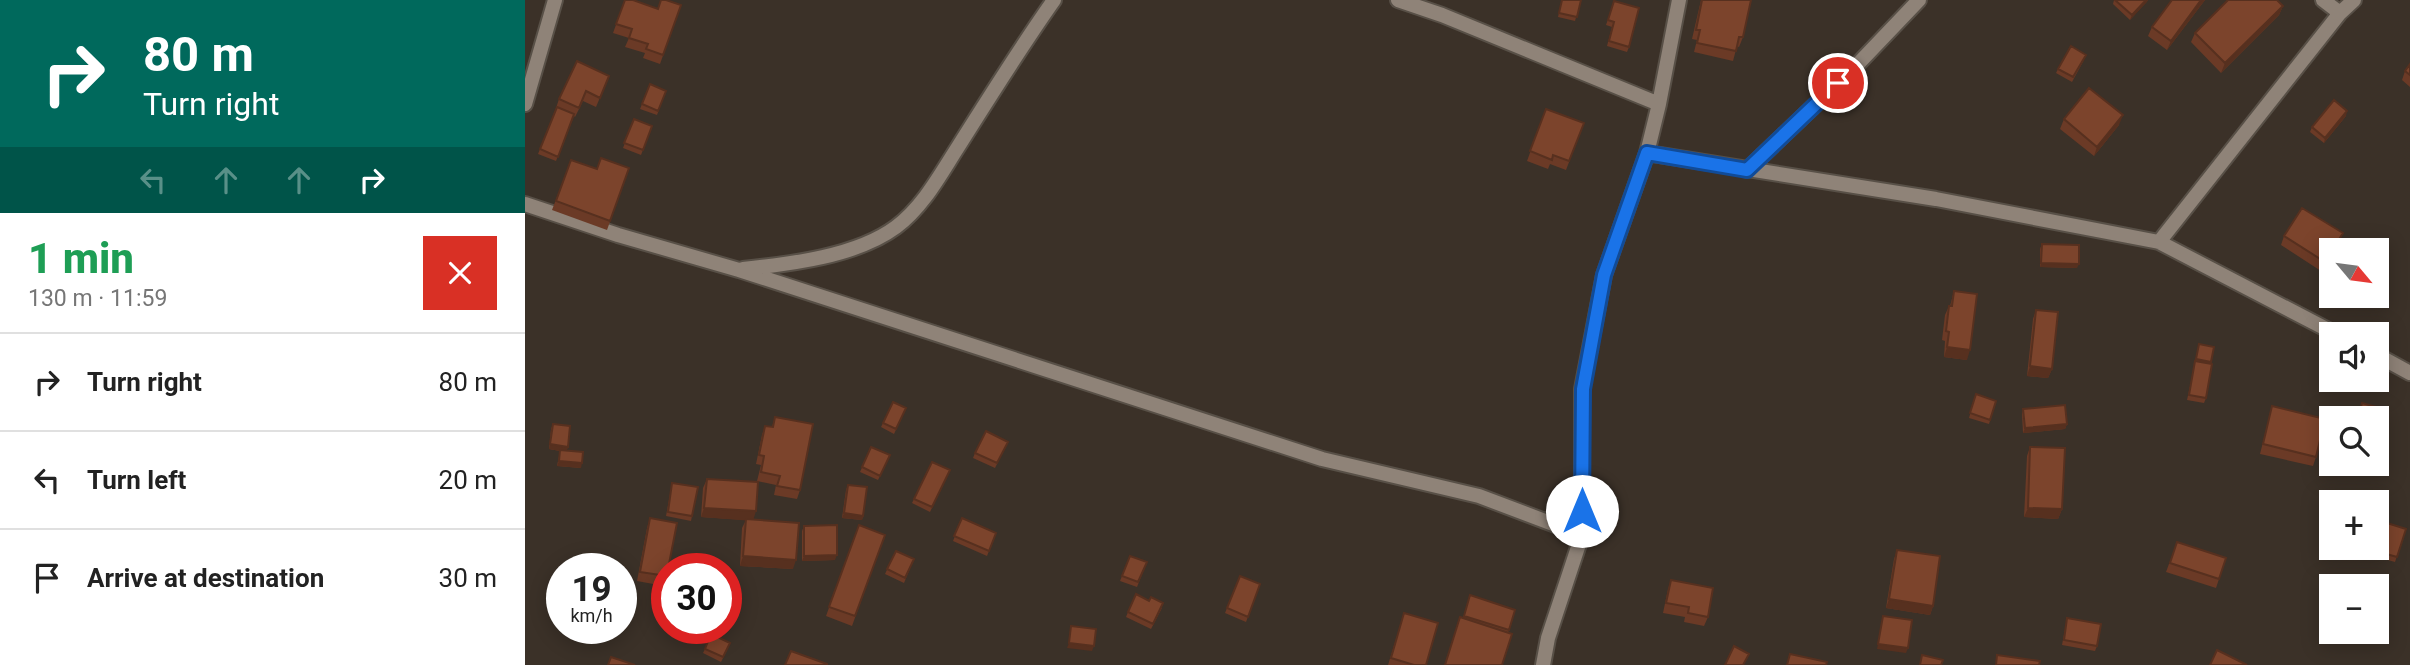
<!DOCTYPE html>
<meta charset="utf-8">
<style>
:root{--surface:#fff;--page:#f6f6f6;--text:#222;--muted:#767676;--line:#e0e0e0}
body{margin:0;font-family:Roboto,sans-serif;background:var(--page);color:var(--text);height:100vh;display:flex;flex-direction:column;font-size:26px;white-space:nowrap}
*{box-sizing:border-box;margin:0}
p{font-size:23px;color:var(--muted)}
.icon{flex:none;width:38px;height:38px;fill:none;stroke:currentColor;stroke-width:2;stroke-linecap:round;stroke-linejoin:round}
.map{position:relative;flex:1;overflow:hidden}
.panel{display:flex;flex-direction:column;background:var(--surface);width:525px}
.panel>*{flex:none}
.banner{background:#00695c;color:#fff;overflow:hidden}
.needle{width:46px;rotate:119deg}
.fabs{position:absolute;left:1794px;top:238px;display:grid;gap:14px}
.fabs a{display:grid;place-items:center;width:70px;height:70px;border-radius:0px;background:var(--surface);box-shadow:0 4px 18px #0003;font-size:35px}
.speed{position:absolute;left:21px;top:553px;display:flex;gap:14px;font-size:35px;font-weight:700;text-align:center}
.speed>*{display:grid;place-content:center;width:91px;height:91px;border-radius:50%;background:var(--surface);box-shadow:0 4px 18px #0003;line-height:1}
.speed small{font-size:18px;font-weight:400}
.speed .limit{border:10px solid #d22;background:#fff;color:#111}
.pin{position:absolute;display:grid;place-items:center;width:60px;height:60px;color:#fff;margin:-30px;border:4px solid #fff;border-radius:50%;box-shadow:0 2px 7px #0007}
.me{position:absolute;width:77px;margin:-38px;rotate:0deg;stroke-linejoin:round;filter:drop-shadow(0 0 5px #0008)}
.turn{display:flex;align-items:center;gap:24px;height:147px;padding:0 28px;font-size:32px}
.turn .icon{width:91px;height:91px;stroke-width:2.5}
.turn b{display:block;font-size:49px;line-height:60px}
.lanes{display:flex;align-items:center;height:66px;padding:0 28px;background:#0003;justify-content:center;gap:35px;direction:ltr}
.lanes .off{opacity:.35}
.round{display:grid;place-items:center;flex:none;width:74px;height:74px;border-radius:0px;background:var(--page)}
.overview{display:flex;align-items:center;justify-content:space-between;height:119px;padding:0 28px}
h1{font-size:42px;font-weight:800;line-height:52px;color:#1e9e55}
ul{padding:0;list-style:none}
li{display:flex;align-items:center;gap:21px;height:98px;padding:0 28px;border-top:2px solid var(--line)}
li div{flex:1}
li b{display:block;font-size:26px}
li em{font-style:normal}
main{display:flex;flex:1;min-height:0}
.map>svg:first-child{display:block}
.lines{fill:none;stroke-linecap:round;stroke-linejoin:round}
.minor-casing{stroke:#585047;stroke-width:18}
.minor{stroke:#8f8378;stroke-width:14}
.wall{fill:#6b3a26}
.shaded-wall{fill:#57301f}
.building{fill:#7c442c;stroke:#57301f;stroke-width:2}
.route-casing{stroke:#114b97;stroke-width:18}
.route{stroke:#1a73e8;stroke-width:12}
</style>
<main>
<section class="panel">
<div class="banner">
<div class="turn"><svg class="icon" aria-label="right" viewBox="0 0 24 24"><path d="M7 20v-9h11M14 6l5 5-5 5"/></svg><div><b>80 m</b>Turn right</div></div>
<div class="lanes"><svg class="icon off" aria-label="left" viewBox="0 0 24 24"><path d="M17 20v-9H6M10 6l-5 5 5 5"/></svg><svg class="icon off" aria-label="ahead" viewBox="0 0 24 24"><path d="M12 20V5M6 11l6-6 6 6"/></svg><svg class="icon off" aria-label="ahead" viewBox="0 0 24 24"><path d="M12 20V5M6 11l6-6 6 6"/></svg><svg class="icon" aria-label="right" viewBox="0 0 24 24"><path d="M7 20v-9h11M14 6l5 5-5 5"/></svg></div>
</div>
<div class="overview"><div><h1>1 min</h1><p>130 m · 11:59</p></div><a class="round" style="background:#d93025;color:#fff"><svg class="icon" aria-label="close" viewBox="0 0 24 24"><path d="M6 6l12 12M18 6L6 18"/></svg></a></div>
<ul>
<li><svg class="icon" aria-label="right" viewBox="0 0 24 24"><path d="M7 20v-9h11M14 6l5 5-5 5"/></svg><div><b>Turn right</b></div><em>80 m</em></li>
<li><svg class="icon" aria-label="left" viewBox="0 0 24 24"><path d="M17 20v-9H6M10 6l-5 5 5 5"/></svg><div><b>Turn left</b></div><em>20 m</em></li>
<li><svg class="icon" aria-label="arrive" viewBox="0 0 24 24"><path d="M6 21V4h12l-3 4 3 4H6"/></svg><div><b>Arrive at destination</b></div><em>30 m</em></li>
</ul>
</section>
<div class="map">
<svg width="1885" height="665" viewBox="0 0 1885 665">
<rect width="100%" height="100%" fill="#3b3128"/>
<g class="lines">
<defs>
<path id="minor" d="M873 0 917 15 1134 104
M1798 0 1815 13
M0 104 30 0
M1122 153 1411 199 1634 242 1811 334
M1222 170 1332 65 1394 0
M0 204 93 235 214 270 797 459 954 496 1057 535
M1634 242 1815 13 1829 0
M218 269C266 264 332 256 371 227 398 207 415 175 433 147 464 98 495 48 529 0
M1852 355 1885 373
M1018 665 1023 638 1057 535V389L1079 275 1122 153 1134 104 1154 0"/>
</defs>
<use href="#minor" class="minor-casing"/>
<use href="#minor" class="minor"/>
</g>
<path class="wall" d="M100 0 133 9 156 5 135 64 118 58 120 53 100 47 104 38 88 33Z
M1037 0H1056L1050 21 1033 17Z
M1176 0H1226L1218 37 1214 47 1212 46 1208 61 1169 52 1172 40 1167 39Z
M1589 0H1623L1605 20 1588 4Z
M1647 0H1680L1642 50 1623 36 1627 27Z
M1089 1 1104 47 1102 52 1082 46 1087 27 1081 25Z
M1758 6 1754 15 1696 73 1666 42 1670 33Z
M1559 60 1547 82 1531 73 1533 69Z
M1885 64V87L1877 80 1880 71Z
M84 76 71 107 58 101 50 117 49 116 31 161 13 154 31 108 34 99Z
M125 84 141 91 132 115 115 109Z
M1021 109 1059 123 1041 170 1025 164 1023 169 1002 161Z
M1821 116 1799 143 1785 132 1787 127Z
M109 119 127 126 116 155 98 148Z
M1539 119 1594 125 1569 156 1535 129Z
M46 160 72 169 104 168 82 230 27 210Z
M1818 233 1814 242 1809 250H1806L1796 271 1756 245 1759 236Z
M1517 244 1552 268 1515 267V249Z
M1429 291 1442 360 1419 357 1420 341 1417 340 1420 315 1424 306H1425Z
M1511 310 1527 369 1523 378 1502 376 1508 319Z
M1674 344 1689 347 1685 364 1681 398 1679 403 1662 400Z
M1451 394 1471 401 1464 424 1444 418Z
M1747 406 1791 457 1788 466 1735 454Z
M381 408 369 434 356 427 358 423Z
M1498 409 1542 424 1540 429 1498 433 1497 414Z
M250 417 275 490 272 499 249 495 251 485 232 481 236 465 231 464 237 435 240 426 247 427Z
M28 424 43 447 41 451 56 468 32 466 35 451 24 449 26 429Z
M483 442 470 468 448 458 450 453Z
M346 447 363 460 353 480 335 472Z
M1505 447 1537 509 1533 519 1499 517 1502 456Z
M1819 464H1843L1840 471 1819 465Z
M425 470 405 512 387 503 389 499Z
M182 479 228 520 268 569 215 566 217 528 221 520 176 517 178 488Z
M147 483 167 516 166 521 141 516Z
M323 485 338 516 337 520 317 518 321 490Z
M125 518 142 569V577L139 586 112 581 122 528Z
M437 518 471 533 462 556 428 541Z
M1862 523 1881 529 1870 562 1852 557Z
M334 525 360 535 327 626 301 616Z
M279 526 310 560 277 561V531Z
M1652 542 1701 558 1691 588 1641 572Z
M1372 550 1408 606 1405 615 1361 608 1369 559Z
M371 551 389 559 379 583 360 574Z
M605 556 622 562 612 587 595 581Z
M715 576 735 584 721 622 700 613Z
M1146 580 1183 617 1179 626 1159 622 1160 617 1138 613 1143 589Z
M945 595 990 610 983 633 938 618Z
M637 608 626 629 601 617 603 612Z
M879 613 901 665H863Z
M1542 618 1572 646 1570 651 1537 645Z
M203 648 196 662 178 653 180 649Z"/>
<path class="shaded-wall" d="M1621 0H1623L1622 2 1605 20 1607 15Z
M1676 0H1680L1642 50 1646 41Z
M1758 6 1754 15 1696 73 1700 63Z
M1822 111 1821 116 1799 143 1800 138Z
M1598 115 1594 125 1569 156 1572 147Z
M1818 233 1814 242 1809 250H1807Z
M1806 252V256L1796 271 1800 262Z
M1516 263 1554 264 1552 268 1515 267Z
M1422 347 1445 350 1442 360 1419 357Z
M1505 366 1527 369 1523 378 1502 376Z
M1542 424 1540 429 1498 433 1500 428Z
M25 444 43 447 41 452 24 449Z
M34 461 57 463 56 468 32 466Z
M179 508 231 511 228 521 176 517Z
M1503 508 1537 509 1533 519 1499 517Z
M319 513 338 516 337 520 317 518Z
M312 555 310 560 277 561 279 556Z
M218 556 271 560 268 569 215 566Z
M1364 599 1408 606 1405 615 1361 608Z
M544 643 569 646 567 651 542 648Z
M1353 644 1383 648 1381 653 1352 649Z"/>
<path class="building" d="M100 0H108L133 9 136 0H141L156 5 138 55 121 49 123 44 104 38 107 29 91 24Z
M1037 0H1056L1052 17 1034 13Z
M1177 0H1226L1218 37H1214L1211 51 1172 43 1175 30H1171Z
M1590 0H1621L1607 15Z
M1647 0H1676L1646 41 1627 27Z
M1703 0H1752L1758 6 1700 63 1670 33Z
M1089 1 1114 8 1104 47 1084 41 1089 22 1083 20Z
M1546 46 1561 55 1548 77 1533 69Z
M52 61 84 76 75 98 61 91 54 108 34 99Z
M1885 64V75L1880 71Z
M125 84 141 91 133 111 117 104Z
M1564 88 1598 115 1572 147 1539 119Z
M1809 100 1822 111 1800 138 1787 127Z
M32 107 49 114 33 157 15 149Z
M1021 109 1059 123 1044 161 1028 155 1027 160 1005 151Z
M109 119 127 126 118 150 99 143Z
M76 158 104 168 85 221 31 201 46 160 72 169Z
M1777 208 1818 233 1800 262 1759 236Z
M1517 244 1554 245V264L1516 263Z
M1429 291 1452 294 1445 350 1422 347 1424 332 1421 331 1424 306H1427Z
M1511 310 1533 312 1527 369 1505 366Z
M1674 344 1689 347 1686 362 1671 359Z
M1670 361 1687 364 1681 398 1664 395Z
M1451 394 1471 401 1465 420 1445 413Z
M368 402 381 408 371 429 358 423Z
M1837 403 1858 409 1852 434V418H1833Z
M1540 405 1542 424 1500 428 1498 409Z
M1747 406 1800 419 1791 457 1738 444Z
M250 417 288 424 275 490 252 486 255 476 236 472 239 456 234 455 240 426 248 427Z
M28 424 45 426 43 447 25 444Z
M461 431 483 442 472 463 450 453Z
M346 447 365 455 355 476 337 467Z
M1505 447 1540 448 1537 509 1503 508Z
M35 450 58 452 57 463 34 461Z
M407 462 425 470 407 507 389 499Z
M182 479 233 482 231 511 179 508Z
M147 483 173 487 167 516 143 512Z
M323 485 342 487 338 516 319 513Z
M125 518 152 523 143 569H142V576L115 572Z
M437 518 471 533 464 551 429 536Z
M221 519 274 523 271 560 218 556Z
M1862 523 1881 529 1872 557 1854 552Z
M312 525V555L279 556V526Z
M334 525 360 535 330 616 304 607Z
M1652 542 1701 558 1694 579 1645 563Z
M1372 550 1415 556 1408 606 1364 599Z
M371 551 389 559 380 578 362 569Z
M605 556 622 562 613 582 597 576Z
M715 576 735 584 723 617 702 608Z
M1146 580 1188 588 1183 617 1163 613 1164 607 1141 603Z
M611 594 624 601 626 597 638 603 628 624 603 612Z
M945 595 990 610 984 630 939 616Z
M879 613 913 623 901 665H889L866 658Z
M1358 616 1387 620 1383 648 1353 644Z
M935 617 987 634 977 665H920Z
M1542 618 1576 624 1572 646 1539 640Z
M546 626 571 629 569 646 544 643Z
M186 634 205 643 198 657 180 649Z
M1209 646 1224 654 1218 665H1200Z
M1692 650 1722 665H1685Z
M266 651 302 664V665H260Z
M1265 654 1302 662 1301 665H1262Z
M1397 655 1418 660 1416 665H1395Z
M1472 655 1515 661 1514 665H1471Z
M86 657 110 665H83Z"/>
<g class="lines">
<defs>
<path id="route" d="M1057 511 1058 389 1079 275 1122 153 1222 170 1313 83"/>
</defs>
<use href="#route" class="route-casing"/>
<use href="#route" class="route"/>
</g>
</svg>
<div class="fabs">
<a><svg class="needle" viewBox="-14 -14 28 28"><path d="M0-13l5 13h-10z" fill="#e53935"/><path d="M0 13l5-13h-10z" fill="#767676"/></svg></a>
<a><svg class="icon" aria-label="sound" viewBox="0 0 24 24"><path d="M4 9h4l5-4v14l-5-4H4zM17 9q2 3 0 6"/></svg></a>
<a><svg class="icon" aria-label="search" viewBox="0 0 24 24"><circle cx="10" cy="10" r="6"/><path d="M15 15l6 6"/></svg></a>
<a>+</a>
<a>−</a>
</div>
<div class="speed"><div>19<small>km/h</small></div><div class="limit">30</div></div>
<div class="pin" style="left:1313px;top:83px;background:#d93025"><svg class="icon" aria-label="arrive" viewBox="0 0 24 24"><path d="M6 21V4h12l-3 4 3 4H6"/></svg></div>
<svg class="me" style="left:1057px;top:511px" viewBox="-20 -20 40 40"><circle r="19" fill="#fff"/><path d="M0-13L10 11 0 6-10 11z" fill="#1a73e8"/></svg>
</div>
</main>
